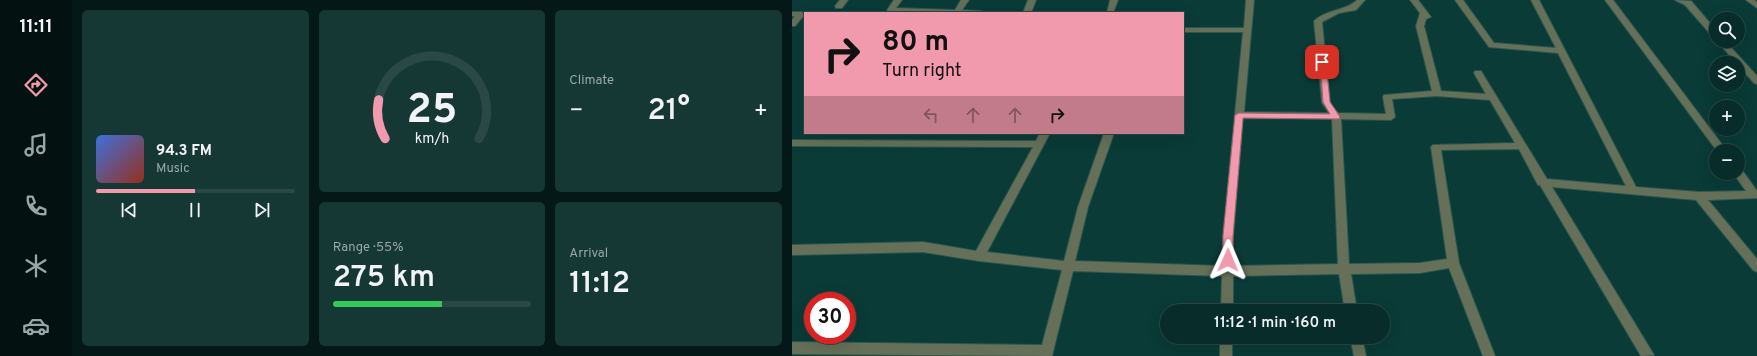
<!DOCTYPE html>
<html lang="en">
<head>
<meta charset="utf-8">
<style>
	body { margin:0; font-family:Overpass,sans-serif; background:#163835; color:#f1f3f6; height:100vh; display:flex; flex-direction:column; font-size:15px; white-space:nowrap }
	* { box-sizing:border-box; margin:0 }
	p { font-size:13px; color:#98a7a8 }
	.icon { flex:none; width:22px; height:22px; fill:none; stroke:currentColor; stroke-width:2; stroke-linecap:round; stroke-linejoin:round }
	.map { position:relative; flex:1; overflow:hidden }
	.side { display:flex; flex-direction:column; gap:10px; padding:10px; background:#041817; width:720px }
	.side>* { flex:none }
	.banner { position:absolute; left:12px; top:12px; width:380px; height:122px; border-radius:0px; box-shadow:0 4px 16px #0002,0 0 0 1px #294846; background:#f29aad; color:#111; overflow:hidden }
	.fabs { position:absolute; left:917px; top:12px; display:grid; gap:8px }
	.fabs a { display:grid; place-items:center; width:36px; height:36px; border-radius:50%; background:#082c29; box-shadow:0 4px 16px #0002,0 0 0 1px #294846; font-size:20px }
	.speed { position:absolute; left:12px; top:292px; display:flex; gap:8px; font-size:20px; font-weight:700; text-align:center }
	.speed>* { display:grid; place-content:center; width:52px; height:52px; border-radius:50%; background:#082c29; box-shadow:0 4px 16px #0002,0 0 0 1px #294846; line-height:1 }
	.speed .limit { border:6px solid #d22; background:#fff; color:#111 }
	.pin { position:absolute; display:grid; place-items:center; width:34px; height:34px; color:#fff; margin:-17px; border-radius:8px; box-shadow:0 2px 6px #0006 }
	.me { position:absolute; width:44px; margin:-22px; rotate:1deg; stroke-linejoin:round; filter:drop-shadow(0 0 3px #0008) }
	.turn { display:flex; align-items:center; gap:14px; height:84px; padding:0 12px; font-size:18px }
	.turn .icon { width:52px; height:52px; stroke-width:2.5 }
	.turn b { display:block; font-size:28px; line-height:34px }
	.lanes { display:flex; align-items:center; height:38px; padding:0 12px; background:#0003; justify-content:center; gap:20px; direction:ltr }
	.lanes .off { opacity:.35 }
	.big { font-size:30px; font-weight:600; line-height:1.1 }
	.side .widget { flex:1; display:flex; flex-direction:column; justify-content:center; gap:6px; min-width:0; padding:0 14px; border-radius:6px; background:#163835 }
	.side .dial { align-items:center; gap:0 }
	.dial svg { height:104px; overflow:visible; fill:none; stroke:#294846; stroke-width:7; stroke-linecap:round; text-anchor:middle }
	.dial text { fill:#f1f3f6; stroke:none }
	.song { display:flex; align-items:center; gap:12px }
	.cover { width:48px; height:48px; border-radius:6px; background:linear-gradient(135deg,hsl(220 70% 55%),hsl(10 70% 35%)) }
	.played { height:4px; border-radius:2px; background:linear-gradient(90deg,#f29aad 50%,#294846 50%) }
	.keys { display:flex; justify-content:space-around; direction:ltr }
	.heat { display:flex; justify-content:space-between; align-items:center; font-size:22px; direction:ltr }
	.charge { height:6px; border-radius:3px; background:linear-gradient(90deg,#34c759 55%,#294846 0) }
	.side .tiles { flex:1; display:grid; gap:10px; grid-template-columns:repeat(3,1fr) }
	.widget:first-child { grid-row:span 2 }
	.trip { position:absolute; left:368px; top:304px; width:230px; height:40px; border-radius:20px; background:#082c29; box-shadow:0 4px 16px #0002,0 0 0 1px #294846; font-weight:600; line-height:40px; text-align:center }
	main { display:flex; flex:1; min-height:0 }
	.dock { display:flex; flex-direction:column; width:72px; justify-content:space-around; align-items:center; background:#031210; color:#98a7a8 }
	.dock .icon { width:28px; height:28px }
	.dock .on { color:#f29aad }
	.dock b { font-size:18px; color:#f1f3f6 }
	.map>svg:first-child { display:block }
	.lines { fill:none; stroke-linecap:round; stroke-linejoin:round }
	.minor-casing { stroke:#285853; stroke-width:2 }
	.minor { fill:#667058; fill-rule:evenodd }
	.route { fill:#f29aad; stroke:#9d6470 }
</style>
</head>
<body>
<main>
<nav class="dock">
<b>11:11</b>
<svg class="icon on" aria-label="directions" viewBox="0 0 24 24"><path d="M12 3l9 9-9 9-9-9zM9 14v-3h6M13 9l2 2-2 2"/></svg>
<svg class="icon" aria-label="music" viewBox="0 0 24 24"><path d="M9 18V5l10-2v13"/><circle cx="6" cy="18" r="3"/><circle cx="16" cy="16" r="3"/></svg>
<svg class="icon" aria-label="phone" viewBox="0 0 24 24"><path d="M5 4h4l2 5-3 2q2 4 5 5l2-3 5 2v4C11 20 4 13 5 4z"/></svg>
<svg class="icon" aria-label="climate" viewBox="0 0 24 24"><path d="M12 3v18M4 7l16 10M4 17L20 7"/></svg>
<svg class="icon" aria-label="car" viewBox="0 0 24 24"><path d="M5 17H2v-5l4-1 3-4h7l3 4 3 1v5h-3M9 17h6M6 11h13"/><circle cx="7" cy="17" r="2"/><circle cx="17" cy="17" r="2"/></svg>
</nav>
<section class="side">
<div class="tiles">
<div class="widget">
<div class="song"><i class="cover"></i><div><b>94.3 FM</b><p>Music</p></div></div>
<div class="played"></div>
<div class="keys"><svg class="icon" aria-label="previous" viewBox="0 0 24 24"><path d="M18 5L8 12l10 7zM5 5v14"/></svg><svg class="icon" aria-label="pause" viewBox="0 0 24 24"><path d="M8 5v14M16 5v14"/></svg><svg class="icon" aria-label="next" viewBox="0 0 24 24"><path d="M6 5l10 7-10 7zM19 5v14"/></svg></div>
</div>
<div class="widget dial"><svg viewBox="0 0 100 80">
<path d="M14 69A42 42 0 1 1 86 69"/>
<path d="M14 69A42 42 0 0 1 9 39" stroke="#f29aad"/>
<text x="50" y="56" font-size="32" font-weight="700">25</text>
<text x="50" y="72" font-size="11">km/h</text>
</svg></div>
<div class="widget"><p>Climate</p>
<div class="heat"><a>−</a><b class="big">21°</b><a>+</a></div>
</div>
<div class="widget"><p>Range · 55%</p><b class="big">275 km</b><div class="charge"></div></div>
<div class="widget"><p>Arrival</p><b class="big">11:12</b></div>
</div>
</section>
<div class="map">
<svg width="965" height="356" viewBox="0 0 965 356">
	<rect width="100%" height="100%" fill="#0a3b37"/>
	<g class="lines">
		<defs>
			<g id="minor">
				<path d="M48 0H56L50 8H44L43 6Z"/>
				<path d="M102 0H110L104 8 163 10 169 0H177L170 10 189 11 193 13 96 12 95 10Z"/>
				<path d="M236 0H244L239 13H231Z"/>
				<path d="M318 0H326L321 13H315Z"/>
				<path d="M454 0H462L452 112 537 113 530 103 522 21C535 9 554 11 565 0H573L564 10 547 13 530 22 538 103 546 113 594 114 591 97 592 95 640 91 624 26 628 13 618 0H626L639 17 634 19 632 26 649 91 694 94 682 73 683 71H689L755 179 834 186 766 53 697 47 663 0H671L702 43 764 48 739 0H747L844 187 907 192 954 191 941 173H946V169L950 170 965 191V198L916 200 965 259V272L961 270 904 200 760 187 862 355 849 356 748 185H746L727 149 649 150 667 263 703 356H691L657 268 628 273 559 274 565 311H553L547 274 441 276V311H429L430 276 281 271 260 356 0 354V342L250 345 270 270 187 261 131 252 0 255V245L131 242 184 251 241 147 0 146V140L244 141 248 133H258L195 252 272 261 286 207 312 133H322L296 207 283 261 430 266 431 236 451 32H391V28H452ZM645 96 698 100 723 143 641 145 639 147 655 259 628 263 557 264 549 119 599 120 603 117 600 99ZM451 118 540 119 546 264 441 266V236Z"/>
				<path d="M813 0H821L935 151H925Z"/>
				<path d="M883 0 899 1 924 30V37H921L893 5Z"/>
				<path d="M954 0H962L965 2V8Z"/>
				<path d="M0 12H9L13 14 3 26H0V20L3 16H0Z"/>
				<path d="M925 41H933L965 76V84L962 83Z"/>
				<rect x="428" y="337" width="12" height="19"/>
				<path d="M558 337H570L574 356H562Z"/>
			</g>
		</defs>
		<use href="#minor" class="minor-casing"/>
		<use href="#minor" class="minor"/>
	</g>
	<path class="route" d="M528 60 534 62 538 102 548 117 547 119 451 118 441 236V260L439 263H432L431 260V236L443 115 447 113 538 114 531 102Z"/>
</svg>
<div class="fabs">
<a><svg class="icon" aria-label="search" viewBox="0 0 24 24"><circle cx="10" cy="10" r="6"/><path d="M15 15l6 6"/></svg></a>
<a><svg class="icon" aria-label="layers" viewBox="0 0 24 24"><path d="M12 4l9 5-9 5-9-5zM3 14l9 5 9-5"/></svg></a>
<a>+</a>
<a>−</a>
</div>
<div class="speed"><div class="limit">30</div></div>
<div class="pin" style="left:530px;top:62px;background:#d93025"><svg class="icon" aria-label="arrive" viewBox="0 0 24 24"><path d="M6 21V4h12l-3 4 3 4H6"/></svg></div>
<svg class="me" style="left:436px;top:260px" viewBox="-20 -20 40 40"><path d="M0-17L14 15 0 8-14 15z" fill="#f29aad" stroke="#fff" stroke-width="4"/></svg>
<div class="trip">11:12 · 1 min · 160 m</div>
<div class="banner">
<div class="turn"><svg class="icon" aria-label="right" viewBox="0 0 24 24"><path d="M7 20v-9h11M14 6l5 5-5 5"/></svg><div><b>80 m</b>Turn right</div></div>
<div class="lanes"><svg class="icon off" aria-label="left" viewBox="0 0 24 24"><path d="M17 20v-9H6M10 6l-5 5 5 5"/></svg><svg class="icon off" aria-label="ahead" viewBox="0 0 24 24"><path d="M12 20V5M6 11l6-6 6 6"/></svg><svg class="icon off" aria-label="ahead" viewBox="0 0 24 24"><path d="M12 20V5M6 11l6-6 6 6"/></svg><svg class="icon" aria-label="right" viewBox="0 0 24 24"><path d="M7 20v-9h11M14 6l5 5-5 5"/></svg></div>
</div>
</div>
</main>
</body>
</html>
